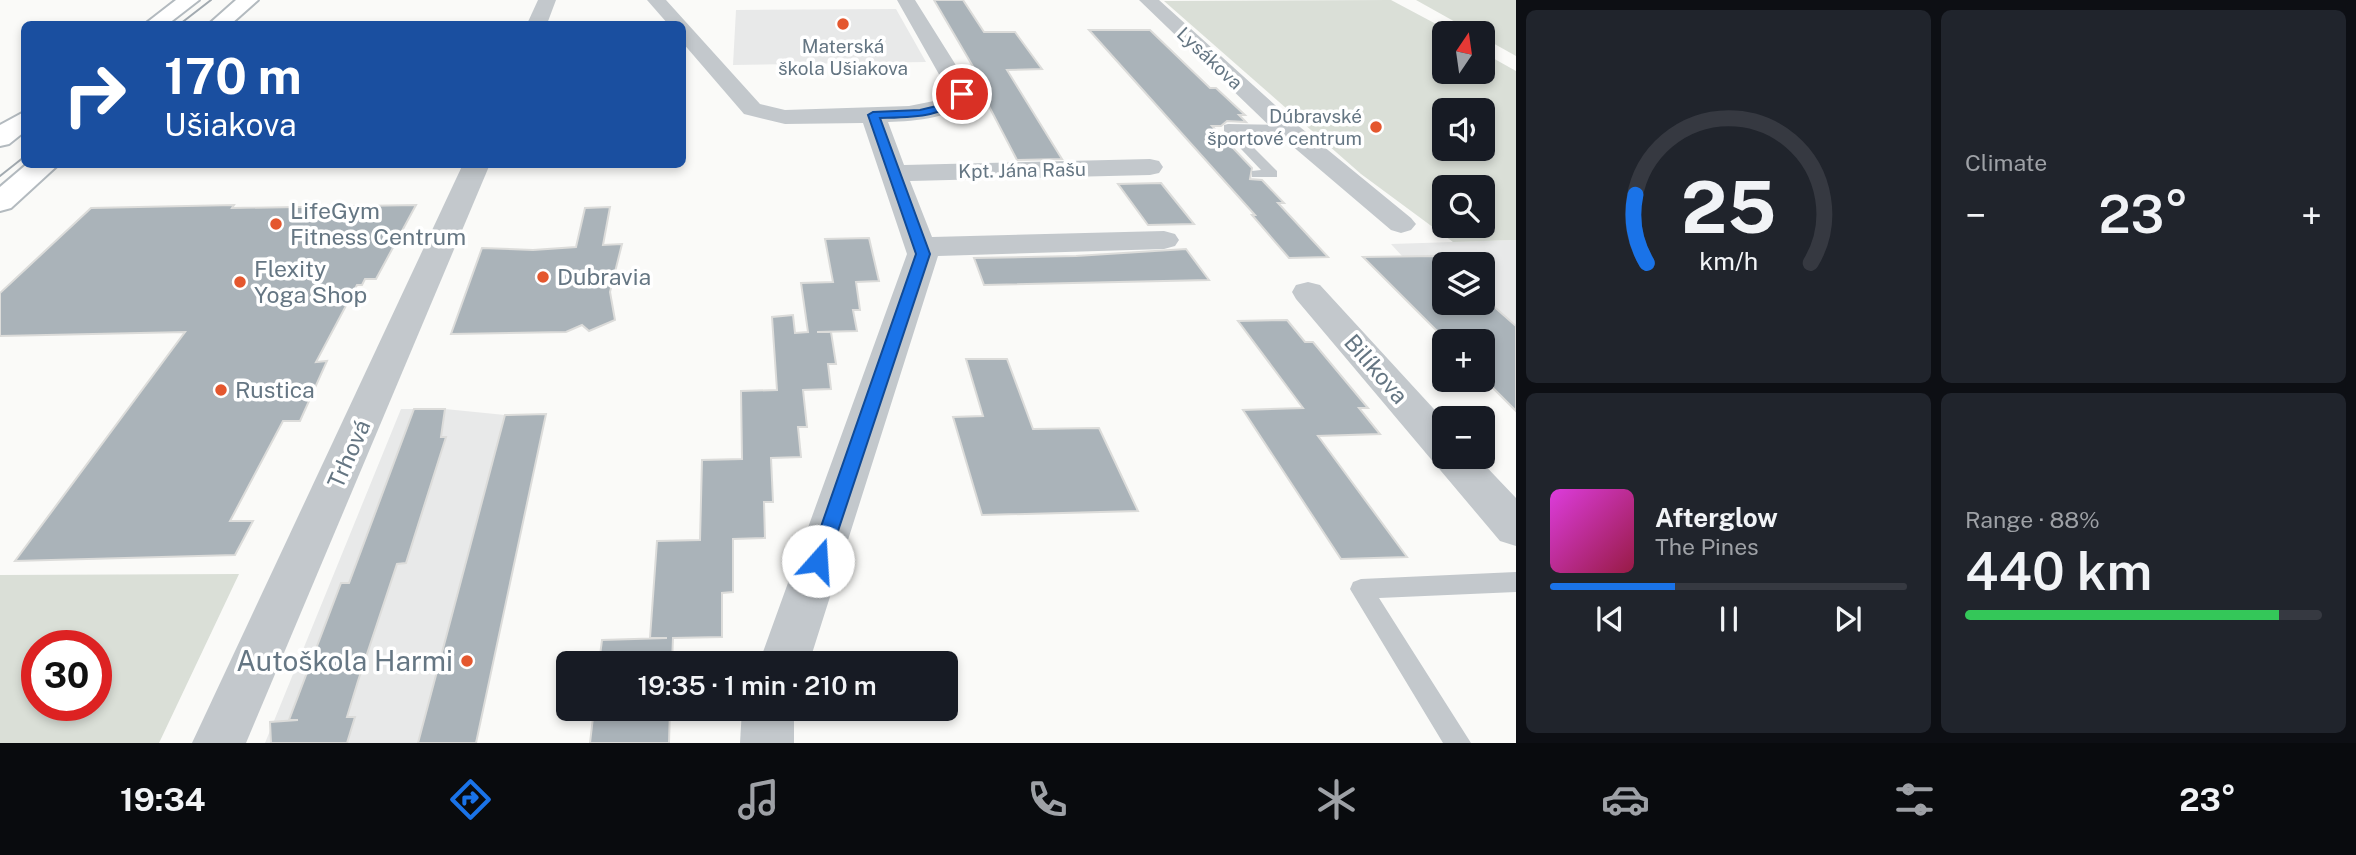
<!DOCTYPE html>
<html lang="en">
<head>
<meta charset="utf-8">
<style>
	body { margin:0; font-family:"Public Sans",sans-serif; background:#20242c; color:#f1f3f6; height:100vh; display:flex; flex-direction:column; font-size:26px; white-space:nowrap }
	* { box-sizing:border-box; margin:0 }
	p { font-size:23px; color:#9ea1a6 }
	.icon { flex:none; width:38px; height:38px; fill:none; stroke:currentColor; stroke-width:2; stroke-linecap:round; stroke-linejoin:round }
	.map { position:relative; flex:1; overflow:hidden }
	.side { display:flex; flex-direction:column; gap:10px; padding:10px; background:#0d0f14; width:840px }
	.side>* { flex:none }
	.banner { position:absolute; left:21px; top:21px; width:665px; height:147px; border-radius:10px; box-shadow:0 4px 10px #0003; background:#1a4fa0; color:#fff; overflow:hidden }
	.needle { width:46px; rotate:13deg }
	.fabs { position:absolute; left:1432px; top:21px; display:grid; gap:14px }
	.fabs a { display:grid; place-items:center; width:63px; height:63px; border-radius:10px; background:#171b24; box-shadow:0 4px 10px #0003; font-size:35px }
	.speed { position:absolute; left:21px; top:630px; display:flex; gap:14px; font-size:35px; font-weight:700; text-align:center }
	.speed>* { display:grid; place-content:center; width:91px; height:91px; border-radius:50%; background:#171b24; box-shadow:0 4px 10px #0003; line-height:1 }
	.speed .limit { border:10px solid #d22; background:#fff; color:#111 }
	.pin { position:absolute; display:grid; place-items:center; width:60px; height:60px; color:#fff; margin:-30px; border:4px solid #fff; border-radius:50%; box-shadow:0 2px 7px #0007 }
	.me { position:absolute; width:77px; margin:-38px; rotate:19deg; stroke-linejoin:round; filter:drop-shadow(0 0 5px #0008) }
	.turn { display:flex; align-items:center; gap:24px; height:147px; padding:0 28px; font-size:32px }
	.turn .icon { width:91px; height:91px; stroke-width:2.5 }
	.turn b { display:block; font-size:49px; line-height:60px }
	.big { font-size:52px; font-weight:600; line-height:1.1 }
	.side .card { flex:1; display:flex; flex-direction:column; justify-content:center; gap:10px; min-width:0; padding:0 24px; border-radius:10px; background:#20242c }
	.side .dial { align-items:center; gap:0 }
	.dial svg { height:182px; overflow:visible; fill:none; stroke:#363941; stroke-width:7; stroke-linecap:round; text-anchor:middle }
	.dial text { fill:#f1f3f6; stroke:none }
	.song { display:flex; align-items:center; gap:21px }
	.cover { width:84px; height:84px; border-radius:10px; background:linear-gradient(135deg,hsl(300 70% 55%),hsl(340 70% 35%)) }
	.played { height:7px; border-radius:4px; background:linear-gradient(90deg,#1a73e8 35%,#363941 35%) }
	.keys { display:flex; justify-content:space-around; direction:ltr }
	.heat { display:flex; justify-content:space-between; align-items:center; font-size:38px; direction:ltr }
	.charge { height:10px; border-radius:5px; background:linear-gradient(90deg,#34c759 88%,#363941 0) }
	.side .tiles { flex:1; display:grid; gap:10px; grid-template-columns:repeat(2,1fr) }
	.trip { position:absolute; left:556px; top:651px; width:402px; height:70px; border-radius:10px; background:#171b24; box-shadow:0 4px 10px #0003; font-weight:600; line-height:70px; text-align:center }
	.menu { display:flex; height:112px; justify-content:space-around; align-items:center; background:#090b0e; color:#9ea1a6 }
	.menu .icon { width:49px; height:49px }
	.menu .active { color:#1a73e8 }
	.menu b { font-size:32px; color:#f1f3f6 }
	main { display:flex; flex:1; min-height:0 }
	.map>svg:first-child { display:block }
	.built { fill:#e8e9e9; fill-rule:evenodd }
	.green { fill:#dadfd7; fill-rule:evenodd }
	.building { fill:#aab3b9; stroke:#dcdcda; stroke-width:2 }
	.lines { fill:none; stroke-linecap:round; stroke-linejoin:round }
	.secondary-casing { stroke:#b3babf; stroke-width:4 }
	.service { fill:#c3c8cc; fill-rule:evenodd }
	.minor { fill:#c3c8cc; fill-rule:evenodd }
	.secondary { fill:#fff; fill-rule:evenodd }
	.tram { stroke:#a2aab0; stroke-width:2 }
	.route { fill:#1a73e8; stroke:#114b97; stroke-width:2 }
	.poi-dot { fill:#e4572e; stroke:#fff; stroke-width:2.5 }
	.labels { text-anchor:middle; stroke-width:7; stroke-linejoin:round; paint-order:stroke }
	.far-poi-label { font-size:19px; fill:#657683; stroke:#fff }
	.far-street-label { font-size:19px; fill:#657683; stroke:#fff }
	.poi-label { font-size:23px; fill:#657683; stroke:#fff; text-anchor:start }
	.street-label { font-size:23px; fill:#657683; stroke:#fff }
	.near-poi-label { font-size:28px; fill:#657683; stroke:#fff; text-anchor:end }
</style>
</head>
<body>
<main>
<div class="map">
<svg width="1516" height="743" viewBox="0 0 1516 743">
	<rect width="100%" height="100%" fill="#fafaf8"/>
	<g class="built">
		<path d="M896 9 926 62 733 65 736 10Z"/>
		<path d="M1516 240V411L1482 341H1447L1363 257H1403L1391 244ZM1444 264H1482V303H1444Z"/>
		<path d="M401 409H445L505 415 546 414 476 743H265Z"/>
	</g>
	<g class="green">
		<path d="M1391 0 1453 33H1444V72H1482V52L1516 71V240L1453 242 1361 174 1164 1ZM1482 110V149H1444V110ZM1482 187V226H1444V187Z"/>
		<path d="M1416 0H1516V56L1482 37V33H1475Z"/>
		<path d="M239 574 159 743H0V575ZM37 646H96V705H37Z"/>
	</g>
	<g class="building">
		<path d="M934 0H963L984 32H1015L1042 69 1007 70 1062 159 1017 160 970 70H975Z"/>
		<path d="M1089 30H1150L1210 88H1216L1245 115H1239L1246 122 1227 121 1221 126H1212L1252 168 1250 179 1262 180 1284 203H1278L1328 257 1289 258 1252 215H1255Z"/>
		<path d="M1161 183 1194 224 1148 225 1118 184Z"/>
		<path d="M234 205 232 208 416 205 376 279H365L362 285H357L316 362 327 361 300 421H283L230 521H253L235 555 15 561 185 332 0 336V293L91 208Z"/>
		<path d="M610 207 603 245 622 244 610 292 615 320 589 331 582 325 566 332 451 334 482 248 533 250 576 247 585 208Z"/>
		<path d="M869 238 879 281 856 282 860 310H853L857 331 817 332H831L836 364H828L831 389 803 390 807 427H798L801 457 771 458 773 502H764L765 538 733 539V592L722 593V637L673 638 672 663H599L602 640 667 638H650L657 541 700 540 702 460 742 459 741 391 777 390 772 317 793 315 795 333 808 332 801 283 833 282 825 239Z"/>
		<path d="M1186 249 1209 280 984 285 974 258 1076 256Z"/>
		<path d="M1438 256 1447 264H1444V303H1482V296L1516 326V411L1482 377V341H1447L1363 257Z"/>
		<path d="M1287 320 1305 342H1313L1368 408H1359L1380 434 1318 436 1407 557 1341 559 1243 410 1303 408 1238 321Z"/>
		<path d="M966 359H1007L1033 429 1099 428 1138 511 982 515 953 417 983 416Z"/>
		<path d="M414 409H445L441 437H446L406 563 397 564 358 681 347 717H355L347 743H271L270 722 298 720H289L341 583H349Z"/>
		<path d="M546 414 476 743H418L505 415Z"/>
		<path d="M594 709H670L669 743H590Z"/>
	</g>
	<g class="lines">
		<defs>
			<g id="secondary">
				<path d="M176 0H199L168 24H145Z"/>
				<path d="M236 0H258L231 24H209Z"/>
				<path d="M24 112V132L9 144 0 146V125Z"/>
				<path d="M27 164H59L11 208 0 211V187Z"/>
			</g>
		</defs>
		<use href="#secondary" class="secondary-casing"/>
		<g class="service">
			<path d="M1228 124 1290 125V131L1286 132H1238L1277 171V177H1252V171L1261 170 1224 131V125Z"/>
			<path d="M1516 572V592L1379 598 1471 743H1443L1350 589 1353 582 1361 579Z"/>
		</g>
		<g class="minor">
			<path d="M538 0H556L547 24H527Z"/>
			<path d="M647 0H666L760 104 785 110 909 106 934 101 949 92 897 0H915L974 94C956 119 916 121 888 122L904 165 1150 159 1159 161 1163 167 1159 173 1150 175 910 181 932 237 1164 231 1175 234 1179 240 1175 246 1164 249 938 256 809 663H759L907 254 863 123 785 124 744 114 682 42V24H668Z"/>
			<path d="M1139 0H1159L1295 123 1411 218 1416 224 1411 230 1401 233 1391 230 1277 133Z"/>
			<path d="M463 164H490L246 743H192Z"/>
			<path d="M1308 282 1320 285 1444 420V457H1477L1516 498V546L1500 541 1296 299 1292 292 1296 285Z"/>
			<path d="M742 709H794V743H740Z"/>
		</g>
		<use href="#secondary" class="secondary"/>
		<g class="tram">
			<path d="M180 24 211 0"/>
			<path d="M0 176 24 157"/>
		</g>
	</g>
	<path class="route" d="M962 91 967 94C945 118 911 117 880 118L930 254 828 561 826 567H811L809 561 916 254 868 115 873 112 920 110 945 104Z"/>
	<g class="poi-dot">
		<circle cx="843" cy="24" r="7"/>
		<circle cx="1376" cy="127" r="7"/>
		<circle cx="276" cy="224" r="7"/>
		<circle cx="543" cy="277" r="7"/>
		<circle cx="240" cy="282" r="7"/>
		<circle cx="221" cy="390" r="7"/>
		<circle cx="467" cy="661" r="7"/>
	</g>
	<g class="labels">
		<g class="far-poi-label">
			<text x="843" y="53">Materská<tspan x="843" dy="22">škola Ušiakova</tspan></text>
			<text x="1362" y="123" text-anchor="end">Dúbravské<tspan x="1362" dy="22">športové centrum</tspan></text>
		</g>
		<g class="far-street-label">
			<text transform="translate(1210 58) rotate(43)" y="7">Lysákova</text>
			<text transform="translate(1022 170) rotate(-1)" y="7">Kpt. Jána Rašu</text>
		</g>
		<g class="poi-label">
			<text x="290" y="219">LifeGym<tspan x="290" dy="26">Fitness Centrum</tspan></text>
			<text x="254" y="277">Flexity<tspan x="254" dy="26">Yoga Shop</tspan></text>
			<text x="557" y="285">Dubravia</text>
			<text x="235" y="398">Rustica</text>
		</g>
		<g class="street-label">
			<text transform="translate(1376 369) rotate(49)" y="8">Bilíkova</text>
			<text transform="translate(349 454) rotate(-66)" y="8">Trhová</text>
		</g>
		<g class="near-poi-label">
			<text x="453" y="671">Autoškola Harmi</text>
		</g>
	</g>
</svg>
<div class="fabs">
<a><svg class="needle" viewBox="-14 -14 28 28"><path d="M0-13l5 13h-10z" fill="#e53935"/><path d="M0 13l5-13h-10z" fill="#9ea1a6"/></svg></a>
<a><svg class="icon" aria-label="sound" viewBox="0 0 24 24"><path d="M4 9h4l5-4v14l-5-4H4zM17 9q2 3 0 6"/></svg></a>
<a><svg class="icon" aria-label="search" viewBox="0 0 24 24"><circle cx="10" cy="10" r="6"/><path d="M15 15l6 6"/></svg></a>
<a><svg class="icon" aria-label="layers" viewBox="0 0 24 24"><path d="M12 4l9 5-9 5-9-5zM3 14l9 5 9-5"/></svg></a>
<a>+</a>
<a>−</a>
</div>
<div class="speed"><div class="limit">30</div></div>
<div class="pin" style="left:962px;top:94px;background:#d93025"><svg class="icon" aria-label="arrive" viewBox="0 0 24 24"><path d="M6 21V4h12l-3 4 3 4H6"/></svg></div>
<svg class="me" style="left:818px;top:561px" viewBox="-20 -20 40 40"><circle r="19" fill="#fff"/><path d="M0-13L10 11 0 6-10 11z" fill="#1a73e8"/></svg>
<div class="trip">19:35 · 1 min · 210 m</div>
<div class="banner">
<div class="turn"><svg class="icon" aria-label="right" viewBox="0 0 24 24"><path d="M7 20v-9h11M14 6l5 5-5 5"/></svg><div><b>170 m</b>Ušiakova</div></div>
</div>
</div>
<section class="side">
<div class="tiles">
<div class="card dial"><svg viewBox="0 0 100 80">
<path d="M14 69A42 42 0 1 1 86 69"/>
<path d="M14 69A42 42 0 0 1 9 39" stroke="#1a73e8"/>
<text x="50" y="56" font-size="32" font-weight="700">25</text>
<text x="50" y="72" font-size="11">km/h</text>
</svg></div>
<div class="card"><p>Climate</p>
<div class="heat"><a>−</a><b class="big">23°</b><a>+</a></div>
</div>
<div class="card">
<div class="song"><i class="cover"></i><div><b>Afterglow</b><p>The Pines</p></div></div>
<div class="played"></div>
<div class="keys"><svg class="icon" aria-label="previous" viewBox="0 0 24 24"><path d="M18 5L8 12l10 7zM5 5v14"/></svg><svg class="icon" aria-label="pause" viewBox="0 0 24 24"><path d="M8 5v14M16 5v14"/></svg><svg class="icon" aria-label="next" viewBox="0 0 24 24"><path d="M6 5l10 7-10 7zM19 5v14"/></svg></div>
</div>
<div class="card"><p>Range · 88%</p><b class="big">440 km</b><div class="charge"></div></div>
</div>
</section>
</main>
<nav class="menu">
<b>19:34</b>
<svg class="icon active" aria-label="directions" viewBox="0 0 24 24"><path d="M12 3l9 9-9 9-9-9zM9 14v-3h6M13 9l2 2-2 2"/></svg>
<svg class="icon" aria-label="music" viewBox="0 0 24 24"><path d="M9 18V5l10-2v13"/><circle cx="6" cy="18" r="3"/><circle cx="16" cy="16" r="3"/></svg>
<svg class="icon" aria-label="phone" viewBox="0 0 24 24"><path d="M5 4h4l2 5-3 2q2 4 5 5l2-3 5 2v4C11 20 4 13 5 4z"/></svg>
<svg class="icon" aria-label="climate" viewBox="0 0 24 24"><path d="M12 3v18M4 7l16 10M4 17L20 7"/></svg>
<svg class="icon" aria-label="car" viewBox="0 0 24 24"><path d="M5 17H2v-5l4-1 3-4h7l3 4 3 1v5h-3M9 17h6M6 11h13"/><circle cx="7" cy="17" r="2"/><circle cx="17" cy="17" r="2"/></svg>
<svg class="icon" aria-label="filters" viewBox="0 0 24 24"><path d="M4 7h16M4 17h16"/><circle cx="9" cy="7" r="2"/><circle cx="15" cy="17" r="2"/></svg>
<b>23°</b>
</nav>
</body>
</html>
